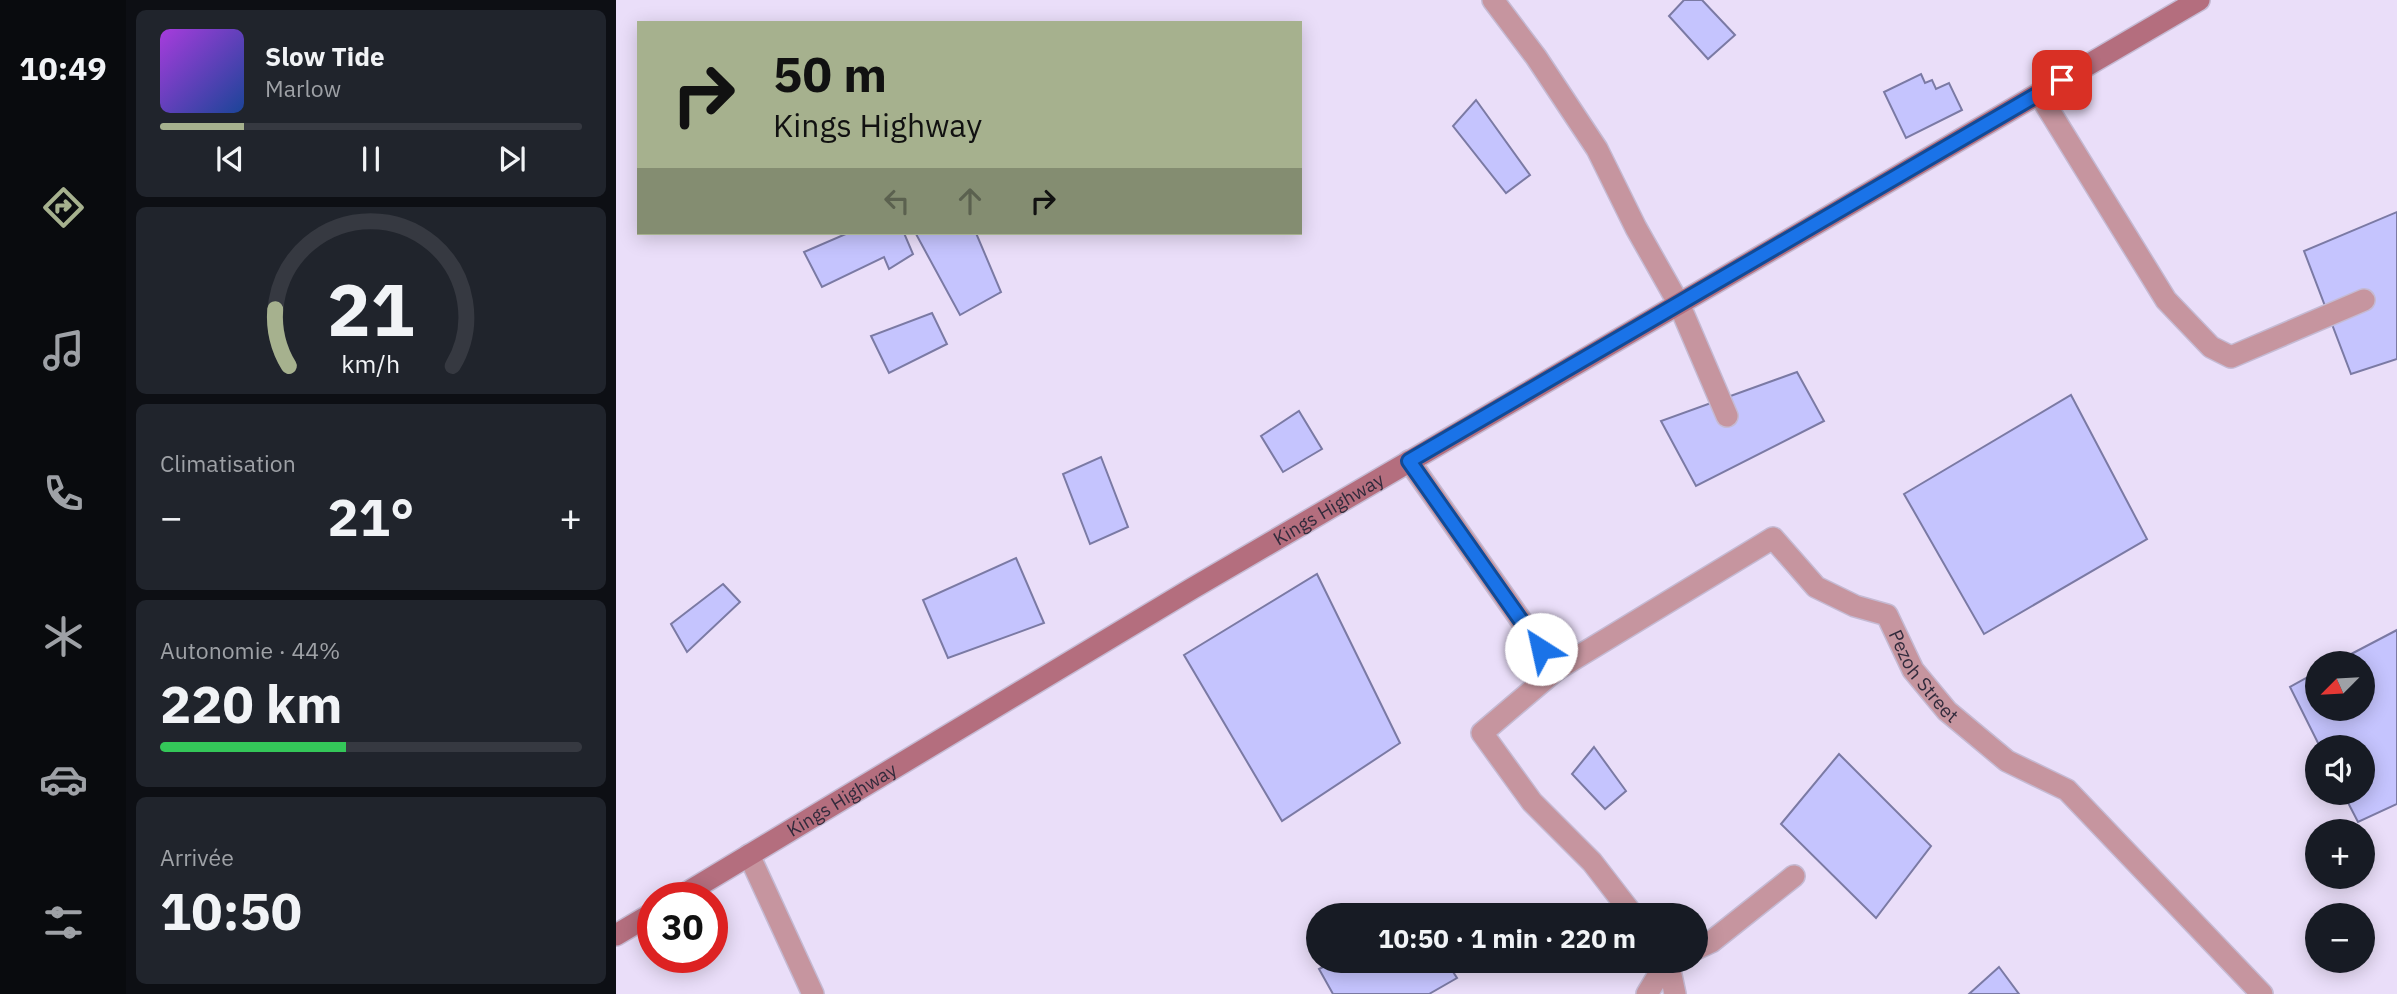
<!DOCTYPE html>
<html lang="fr">
<head>
<meta charset="utf-8">
<style>
	body { margin:0; font-family:"IBM Plex Sans",sans-serif; background:#20242c; color:#f1f3f6; height:100vh; display:flex; flex-direction:column; font-size:26px; white-space:nowrap }
	* { box-sizing:border-box; margin:0 }
	p { font-size:23px; color:#9ea1a6 }
	.icon { flex:none; width:38px; height:38px; fill:none; stroke:currentColor; stroke-width:2; stroke-linecap:round; stroke-linejoin:round }
	.map { position:relative; flex:1; overflow:hidden }
	.sheet { display:flex; flex-direction:column; gap:10px; padding:10px; background:#0d0f14; width:490px }
	.sheet>* { flex:none }
	.guide { position:absolute; left:21px; top:21px; width:665px; height:214px; border-radius:0px; box-shadow:0 4px 18px #0003; background:#a6b18e; color:#111; overflow:hidden }
	.needle { width:46px; rotate:246deg }
	.tools { position:absolute; left:1689px; top:651px; display:grid; gap:14px }
	.tools a { display:grid; place-items:center; width:70px; height:70px; border-radius:50%; background:#171b24; box-shadow:0 4px 18px #0003; font-size:35px }
	.speed { position:absolute; left:21px; top:882px; display:flex; gap:14px; font-size:35px; font-weight:700; text-align:center }
	.speed>* { display:grid; place-content:center; width:91px; height:91px; border-radius:50%; background:#171b24; box-shadow:0 4px 18px #0003; line-height:1 }
	.speed .limit { border:10px solid #d22; background:#fff; color:#111 }
	.pin { position:absolute; display:grid; place-items:center; width:60px; height:60px; color:#fff; margin:-30px; border-radius:14px; box-shadow:0 4px 10px #0006 }
	.me { position:absolute; width:77px; margin:-38px; rotate:325deg; stroke-linejoin:round; filter:drop-shadow(0 0 5px #0008) }
	.turn { display:flex; align-items:center; gap:24px; height:147px; padding:0 21px; font-size:32px }
	.turn .icon { width:91px; height:91px; stroke-width:2.5 }
	.turn b { display:block; font-size:49px; line-height:60px }
	.lanes { display:flex; align-items:center; height:66px; padding:0 21px; background:#0003; justify-content:center; gap:35px; direction:ltr }
	.lanes .off { opacity:.35 }
	.big { font-size:52px; font-weight:800; line-height:1.1 }
	.sheet .widget { flex:1; display:flex; flex-direction:column; justify-content:center; gap:10px; min-width:0; padding:0 24px; border-radius:10px; background:#20242c }
	.sheet .dial { align-items:center; gap:0 }
	.dial svg { height:182px; overflow:visible; fill:none; stroke:#363941; stroke-width:7; stroke-linecap:round; text-anchor:middle }
	.dial text { fill:#f1f3f6; stroke:none }
	.song { display:flex; align-items:center; gap:21px }
	.cover { width:84px; height:84px; border-radius:10px; background:linear-gradient(135deg,hsl(280 70% 55%),hsl(220 70% 35%)) }
	.played { height:7px; border-radius:4px; background:linear-gradient(90deg,#a6b18e 20%,#363941 20%) }
	.keys { display:flex; justify-content:space-around; direction:ltr }
	.heat { display:flex; justify-content:space-between; align-items:center; font-size:38px; direction:ltr }
	.charge { height:10px; border-radius:5px; background:linear-gradient(90deg,#34c759 44%,#363941 0) }
	.trip { position:absolute; left:690px; top:903px; width:402px; height:70px; border-radius:35px; background:#171b24; box-shadow:0 4px 18px #0003; font-weight:800; line-height:70px; text-align:center }
	main { display:flex; flex:1; min-height:0 }
	.tab-bar { display:flex; flex-direction:column; width:126px; justify-content:space-around; align-items:center; background:#090b0e; color:#9ea1a6 }
	.tab-bar .icon { width:49px; height:49px }
	.tab-bar .active { color:#a6b18e }
	.tab-bar b { font-size:32px; color:#f1f3f6 }
	.map>svg:first-child { display:block }
	.building { fill:#c5c4fe; stroke:#7b7aa4; stroke-width:2 }
	.lines { fill:none; stroke-linecap:round; stroke-linejoin:round }
	.street-casing { stroke:#c5bad3; stroke-width:24 }
	.secondary-casing { stroke:#c5bad3; stroke-width:24 }
	.street { stroke:#c6959f; stroke-width:21 }
	.secondary { stroke:#b46e7e; stroke-width:21 }
	.route-casing { stroke:#114b97; stroke-width:18 }
	.route { stroke:#1a73e8; stroke-width:12 }
	.labels { text-anchor:middle; stroke-width:6; stroke-linejoin:round; paint-order:stroke }
	.street-label { font-size:19px; fill:#332b3c; stroke:#eadef9 }
</style>
</head>
<body>
<main>
<nav class="tab-bar">
<b>10:49</b>
<svg class="icon active" aria-label="directions" viewBox="0 0 24 24"><path d="M12 3l9 9-9 9-9-9zM9 14v-3h6M13 9l2 2-2 2"/></svg>
<svg class="icon" aria-label="music" viewBox="0 0 24 24"><path d="M9 18V5l10-2v13"/><circle cx="6" cy="18" r="3"/><circle cx="16" cy="16" r="3"/></svg>
<svg class="icon" aria-label="phone" viewBox="0 0 24 24"><path d="M5 4h4l2 5-3 2q2 4 5 5l2-3 5 2v4C11 20 4 13 5 4z"/></svg>
<svg class="icon" aria-label="climate" viewBox="0 0 24 24"><path d="M12 3v18M4 7l16 10M4 17L20 7"/></svg>
<svg class="icon" aria-label="car" viewBox="0 0 24 24"><path d="M5 17H2v-5l4-1 3-4h7l3 4 3 1v5h-3M9 17h6M6 11h13"/><circle cx="7" cy="17" r="2"/><circle cx="17" cy="17" r="2"/></svg>
<svg class="icon" aria-label="filters" viewBox="0 0 24 24"><path d="M4 7h16M4 17h16"/><circle cx="9" cy="7" r="2"/><circle cx="15" cy="17" r="2"/></svg>
</nav>
<section class="sheet">
<div class="widget">
<div class="song"><i class="cover"></i><div><b>Slow Tide</b><p>Marlow</p></div></div>
<div class="played"></div>
<div class="keys"><svg class="icon" aria-label="previous" viewBox="0 0 24 24"><path d="M18 5L8 12l10 7zM5 5v14"/></svg><svg class="icon" aria-label="pause" viewBox="0 0 24 24"><path d="M8 5v14M16 5v14"/></svg><svg class="icon" aria-label="next" viewBox="0 0 24 24"><path d="M6 5l10 7-10 7zM19 5v14"/></svg></div>
</div>
<div class="widget dial"><svg viewBox="0 0 100 80">
<path d="M14 69A42 42 0 1 1 86 69"/>
<path d="M14 69A42 42 0 0 1 8 44" stroke="#a6b18e"/>
<text x="50" y="56" font-size="32" font-weight="700">21</text>
<text x="50" y="72" font-size="11">km/h</text>
</svg></div>
<div class="widget"><p>Climatisation</p>
<div class="heat"><a>−</a><b class="big">21°</b><a>+</a></div>
</div>
<div class="widget"><p>Autonomie · 44%</p><b class="big">220 km</b><div class="charge"></div></div>
<div class="widget"><p>Arrivée</p><b class="big">10:50</b></div>
</section>
<div class="map">
<svg width="1781" height="994" viewBox="0 0 1781 994">
	<rect width="100%" height="100%" fill="#eadef9"/>
	<g class="building">
		<path d="M1068 0H1086L1119 35 1092 59 1053 16Z"/>
		<path d="M1305 74 1309 83 1316 80 1320 89 1333 83 1346 110 1290 138 1268 92Z"/>
		<path d="M860 100 914 175 890 193 837 126Z"/>
		<path d="M1781 212V359L1735 374 1688 251Z"/>
		<path d="M232 233H288L297 254 273 269 268 257 206 287 188 252Z"/>
		<path d="M302 233H360L385 292 344 315 300 234Z"/>
		<path d="M316 313 331 344 273 373 255 336Z"/>
		<path d="M1181 372 1208 421 1080 486 1045 421Z"/>
		<path d="M1455 395 1531 539 1368 634 1288 494Z"/>
		<path d="M683 411 706 449 667 472 645 436Z"/>
		<path d="M485 457 512 527 474 544 447 474Z"/>
		<path d="M400 558 428 623 332 658 307 600Z"/>
		<path d="M701 574 784 743 666 821 568 655Z"/>
		<path d="M107 584 124 602 71 652 55 624Z"/>
		<path d="M1781 630V804L1742 822 1727 793H1746V747H1704L1674 687 1701 672V709H1746V663H1718Z"/>
		<path d="M978 747 1010 791 989 809 956 774Z"/>
		<path d="M1223 754 1315 846 1260 918 1165 824Z"/>
		<path d="M719 961H830L841 978 813 994H717L703 969Z"/>
		<path d="M1383 967 1403 994H1353Z"/>
	</g>
	<g class="lines">
		<defs>
			<g id="street">
				<path d="M877 0 920 57 981 149 1020 228 1063 304 1111 416"/>
				<path d="M1423 94 1550 300 1595 347 1615 357 1748 300"/>
				<path id="s1" d="M793 461 940 670 1157 538 1200 587 1239 606 1271 615 1297 670 1331 711 1391 761 1451 790 1646 994"/>
				<path d="M940 670 866 733 916 802 976 862 1017 915"/>
				<path d="M133 855 197 994"/>
				<path d="M1080 949 1095 942 1178 876"/>
				<path d="M1052 961 1059 994"/>
				<path d="M1031 994 1051 961"/>
			</g>
			<g id="secondary">
				<path id="s2" d="M62 898 577 588 1583 0"/>
				<path d="M0 935 37 913"/>
			</g>
		</defs>
		<use href="#street" class="street-casing"/>
		<use href="#secondary" class="secondary-casing"/>
		<use href="#street" class="street"/>
		<use href="#secondary" class="secondary"/>
	</g>
	<g class="lines">
		<defs>
			<path id="route" d="M925 649 793 461 1446 80"/>
		</defs>
		<use href="#route" class="route-casing"/>
		<use href="#route" class="route"/>
	</g>
	<g class="labels">
		<g class="street-label">
			<text dy="7" stroke="none"><textPath href="#s2" startOffset="758">Kings Highway</textPath></text>
			<text dy="7" stroke="none"><textPath href="#s1" startOffset="723">Pezoh Street</textPath></text>
			<text dy="7" stroke="none"><textPath href="#s2" startOffset="191">Kings Highway</textPath></text>
		</g>
	</g>
</svg>
<div class="tools">
<a><svg class="needle" viewBox="-14 -14 28 28"><path d="M0-13l5 13h-10z" fill="#e53935"/><path d="M0 13l5-13h-10z" fill="#9ea1a6"/></svg></a>
<a><svg class="icon" aria-label="sound" viewBox="0 0 24 24"><path d="M4 9h4l5-4v14l-5-4H4zM17 9q2 3 0 6"/></svg></a>
<a>+</a>
<a>−</a>
</div>
<div class="speed"><div class="limit">30</div></div>
<div class="pin" style="left:1446px;top:80px;background:#d93025"><svg class="icon" aria-label="arrive" viewBox="0 0 24 24"><path d="M6 21V4h12l-3 4 3 4H6"/></svg></div>
<svg class="me" style="left:925px;top:649px" viewBox="-20 -20 40 40"><circle r="19" fill="#fff"/><path d="M0-13L10 11 0 6-10 11z" fill="#1a73e8"/></svg>
<div class="trip">10:50 · 1 min · 220 m</div>
<div class="guide">
<div class="turn"><svg class="icon" aria-label="right" viewBox="0 0 24 24"><path d="M7 20v-9h11M14 6l5 5-5 5"/></svg><div><b>50 m</b>Kings Highway</div></div>
<div class="lanes"><svg class="icon off" aria-label="left" viewBox="0 0 24 24"><path d="M17 20v-9H6M10 6l-5 5 5 5"/></svg><svg class="icon off" aria-label="ahead" viewBox="0 0 24 24"><path d="M12 20V5M6 11l6-6 6 6"/></svg><svg class="icon" aria-label="right" viewBox="0 0 24 24"><path d="M7 20v-9h11M14 6l5 5-5 5"/></svg></div>
</div>
</div>
</main>
</body>
</html>
